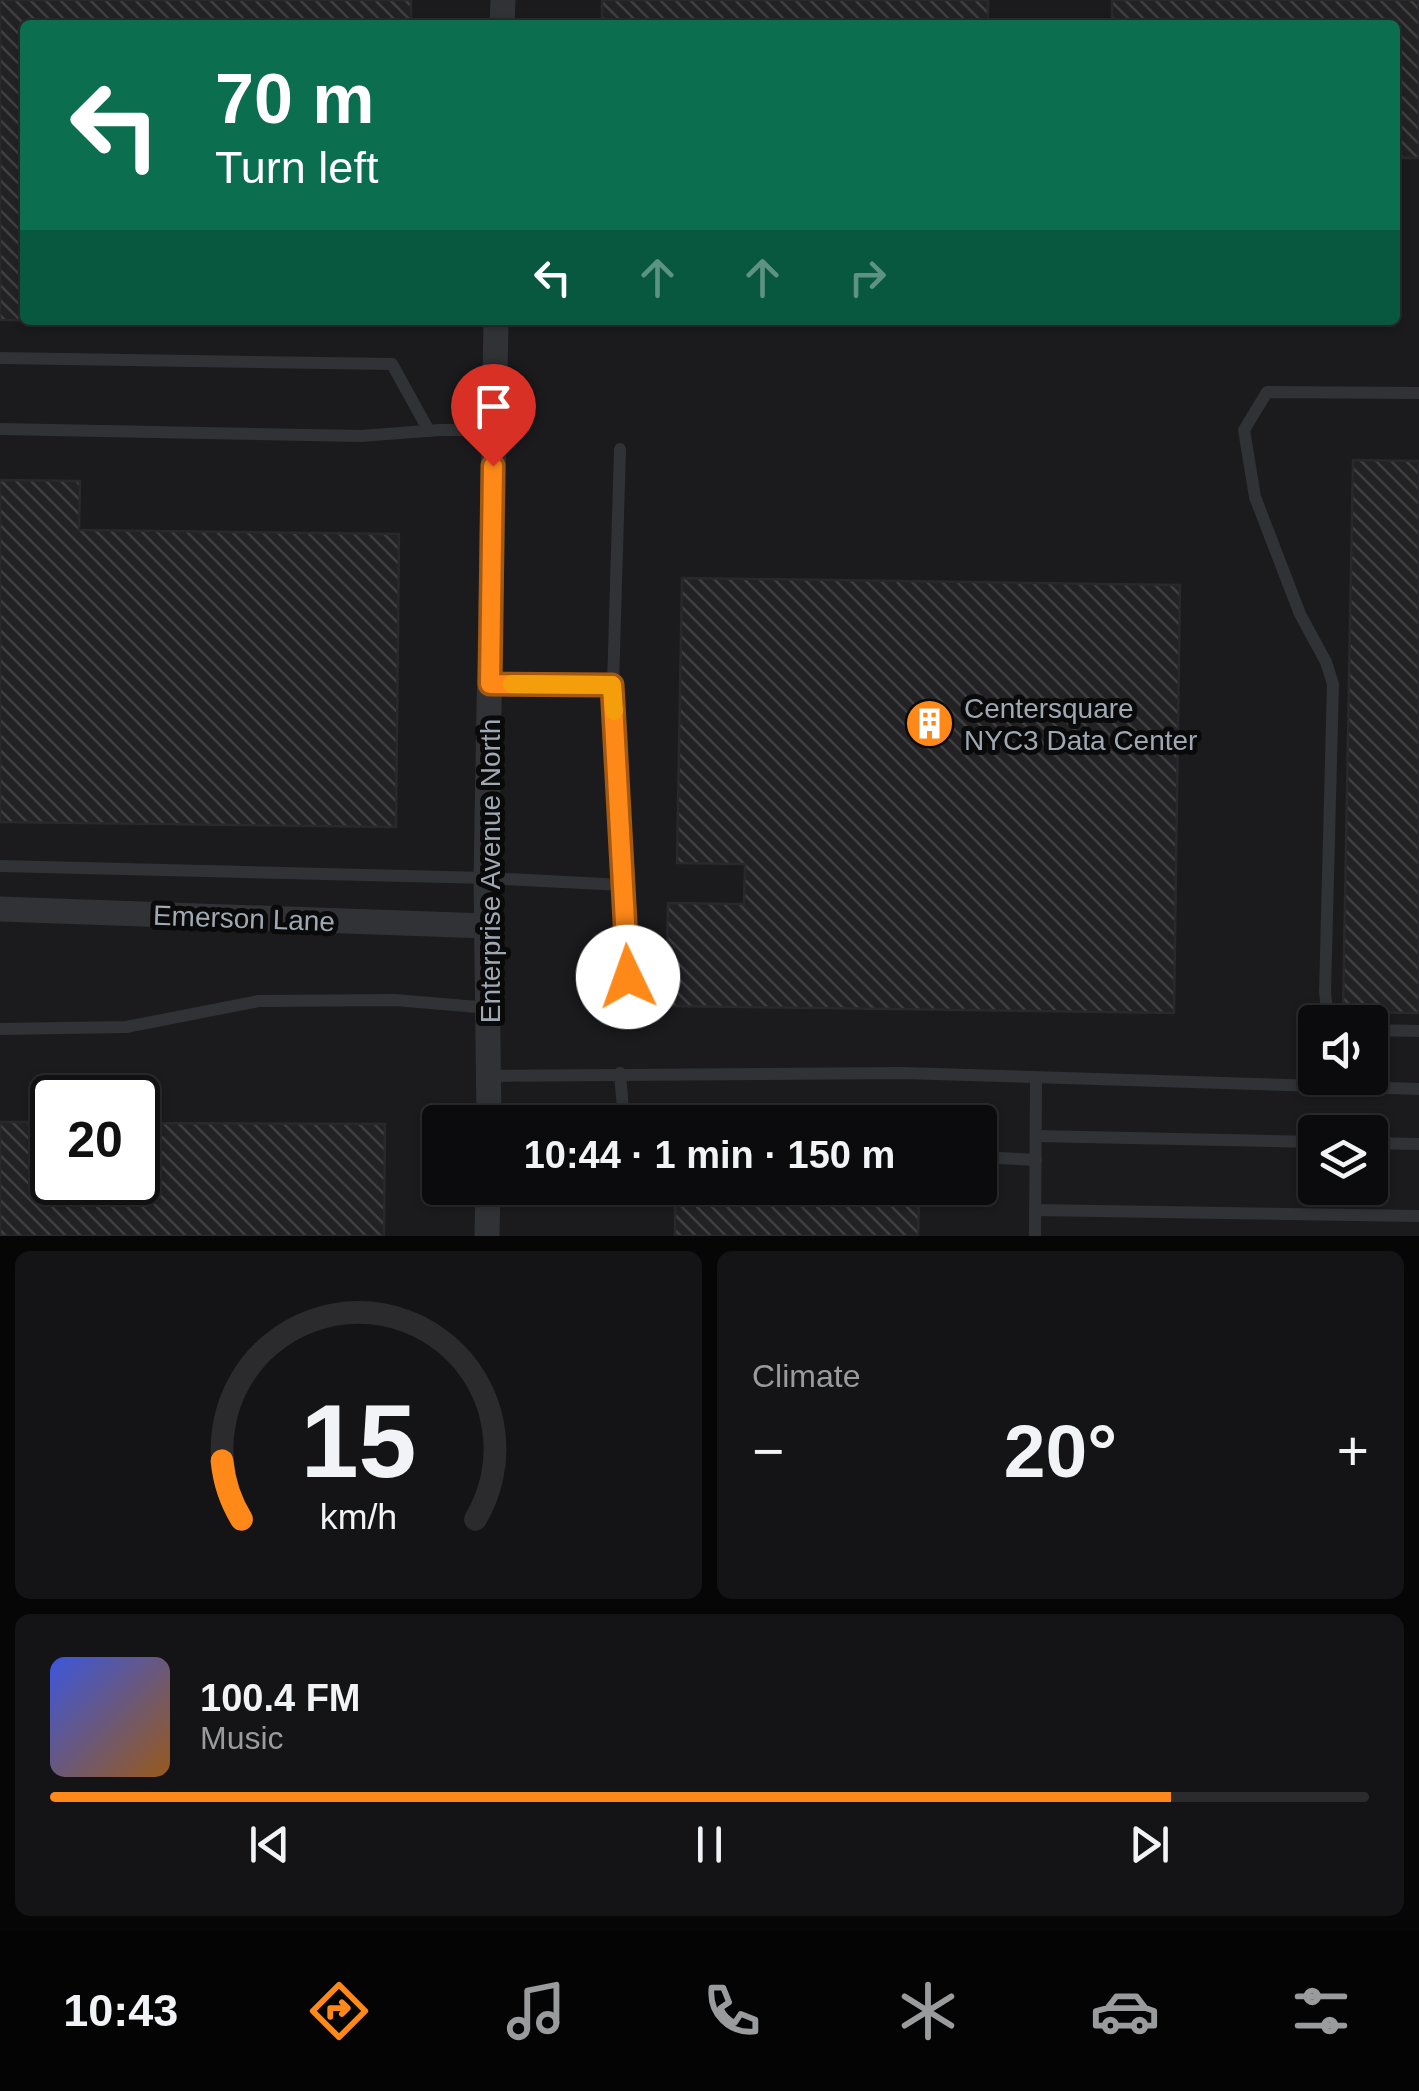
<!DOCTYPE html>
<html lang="en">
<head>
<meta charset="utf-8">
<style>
	body { margin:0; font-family:Helvetica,sans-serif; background:#141416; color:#f1f3f6; height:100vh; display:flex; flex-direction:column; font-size:38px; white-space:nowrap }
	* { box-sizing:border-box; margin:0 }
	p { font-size:32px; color:#9a9b9d }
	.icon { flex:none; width:55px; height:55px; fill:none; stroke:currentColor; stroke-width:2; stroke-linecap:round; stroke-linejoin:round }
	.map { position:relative; height:1236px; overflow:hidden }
	.sheet { display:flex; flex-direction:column; gap:15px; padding:15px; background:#060607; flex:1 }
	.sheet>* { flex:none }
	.hud { position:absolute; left:20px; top:20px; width:1380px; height:305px; border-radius:10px; box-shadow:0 2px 8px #0004,0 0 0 2px #2b2b2e; background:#0b6e4f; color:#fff; overflow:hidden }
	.controls { position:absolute; left:1298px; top:1005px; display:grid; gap:20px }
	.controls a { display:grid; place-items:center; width:90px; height:90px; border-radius:10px; background:#0b0b0d; box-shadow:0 2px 8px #0004,0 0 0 2px #2b2b2e; font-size:50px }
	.speed { position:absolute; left:30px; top:1075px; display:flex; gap:20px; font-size:50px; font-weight:700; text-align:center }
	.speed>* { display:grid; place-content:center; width:130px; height:130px; border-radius:50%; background:#0b0b0d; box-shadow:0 2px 8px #0004,0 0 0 2px #2b2b2e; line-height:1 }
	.speed .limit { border:5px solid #111; border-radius:15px; background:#fff; color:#111 }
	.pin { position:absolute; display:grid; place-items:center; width:85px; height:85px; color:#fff; margin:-102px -42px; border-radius:50% 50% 50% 0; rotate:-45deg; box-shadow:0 0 10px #0007 }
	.pin .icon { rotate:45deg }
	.me { position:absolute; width:110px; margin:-55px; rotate:357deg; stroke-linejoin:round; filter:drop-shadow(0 0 8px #0008) }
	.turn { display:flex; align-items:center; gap:35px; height:210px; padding:0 30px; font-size:45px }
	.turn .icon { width:130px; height:130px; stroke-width:2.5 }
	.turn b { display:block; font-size:70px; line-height:85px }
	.lanes { display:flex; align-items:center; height:95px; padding:0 30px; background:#0003; justify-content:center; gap:50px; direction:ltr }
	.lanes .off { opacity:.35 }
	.big { font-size:75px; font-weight:700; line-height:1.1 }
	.sheet .card { flex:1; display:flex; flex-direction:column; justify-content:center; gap:15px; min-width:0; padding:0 35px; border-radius:15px; background:#141416 }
	.sheet .dial { align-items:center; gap:0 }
	.dial svg { height:260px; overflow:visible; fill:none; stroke:#2b2b2e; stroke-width:7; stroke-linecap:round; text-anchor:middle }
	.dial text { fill:#f1f3f6; stroke:none }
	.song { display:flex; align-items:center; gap:30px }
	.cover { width:120px; height:120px; border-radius:15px; background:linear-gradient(135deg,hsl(230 70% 55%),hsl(30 70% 35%)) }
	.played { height:10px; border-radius:5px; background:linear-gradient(90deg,#fe8919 85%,#2b2b2e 85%) }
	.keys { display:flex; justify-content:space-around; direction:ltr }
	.heat { display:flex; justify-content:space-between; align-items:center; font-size:55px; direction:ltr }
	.sheet .tiles { flex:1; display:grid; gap:15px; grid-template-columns:1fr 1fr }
	.card:last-child { grid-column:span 2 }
	.trip { position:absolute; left:422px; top:1105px; width:575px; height:100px; border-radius:10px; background:#0b0b0d; box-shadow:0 2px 8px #0004,0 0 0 2px #2b2b2e; font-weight:700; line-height:100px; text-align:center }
	.tab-bar { display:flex; height:160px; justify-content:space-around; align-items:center; background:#040405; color:#9a9b9d }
	.tab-bar .icon { width:70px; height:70px }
	.tab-bar .active { color:#fe8919 }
	.tab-bar b { font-size:45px; color:#f1f3f6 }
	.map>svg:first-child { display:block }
	.built { fill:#1b1b1e; fill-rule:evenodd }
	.building { fill:url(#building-back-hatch); stroke:#29292d; stroke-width:2.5 }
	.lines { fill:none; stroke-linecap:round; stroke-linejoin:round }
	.lane { stroke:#303236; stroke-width:12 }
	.street { stroke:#303236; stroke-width:25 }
	.route-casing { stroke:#a55910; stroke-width:25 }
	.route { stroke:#fe8919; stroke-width:18 }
	.slow { stroke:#f59e0b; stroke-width:18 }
	.labels { text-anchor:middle; stroke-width:10; stroke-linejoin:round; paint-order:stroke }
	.poi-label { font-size:28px; fill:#9fa8b3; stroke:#0a0a0b; text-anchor:start }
	.street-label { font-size:28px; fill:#9fa8b3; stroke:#0a0a0b }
</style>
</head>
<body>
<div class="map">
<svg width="1419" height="1236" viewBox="0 0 1419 1236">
	<defs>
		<pattern id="building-back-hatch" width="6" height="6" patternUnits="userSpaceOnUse" patternTransform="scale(2.5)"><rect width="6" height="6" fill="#222225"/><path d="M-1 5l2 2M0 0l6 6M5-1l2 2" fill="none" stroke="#3f3f42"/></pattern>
	</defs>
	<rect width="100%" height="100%" fill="#0f0f11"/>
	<path class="built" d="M0 0H1419V1236H0ZM25 25H1395V320H25ZM1315 1022H1370V1078H1315ZM52 1098H138V1182H52ZM440 1122H980V1188H440ZM1315 1132H1370V1188H1315Z"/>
	<g class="building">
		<path d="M0 0H411V25H25V320H404V326L0 320Z"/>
		<rect x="602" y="0" width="386" height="25"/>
		<path d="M1112 0H1419V158H1395V25H1112Z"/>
		<path d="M1353 460 1419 461V1013L1343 1012Z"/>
		<path d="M0 480 80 481 79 530 399 534 396 827 0 822Z"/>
		<path d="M682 578 1180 585 1174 1013 666 1006 668 903 744 904 745 864 677 863Z"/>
		<path d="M0 1122H52V1182H138V1123L385 1124 384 1236H0Z"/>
		<path d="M675 1195 919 1197 918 1236H675Z"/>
	</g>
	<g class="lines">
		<g class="lane">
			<path d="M0 358 392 364 429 431"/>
			<path d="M0 429 361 436 439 430H493"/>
			<path d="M490 684 613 685 628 977"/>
			<path d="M613 685 620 449"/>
			<path d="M0 866 486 878 623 885"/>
			<path d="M1328 1022 1325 992 1333 684 1326 662 1300 614 1255 497 1244 430 1267 392 1419 393"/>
			<path d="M0 1029 126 1027 259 1001 395 1000 490 1008"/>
			<path d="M1370 1030 1419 1031"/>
			<path d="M620 1073 624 1122"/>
			<path d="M490 1076 903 1073 1419 1089"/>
			<path d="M1036 1136 1315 1142"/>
			<path d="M1370 1143 1419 1144"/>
			<path d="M980 1157 1036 1160"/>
			<path d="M1035 1210 1419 1216"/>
			<path d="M1035 1236 1036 1079"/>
		</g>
		<g class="street">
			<path d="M502 25 503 0"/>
			<path d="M0 909 487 926"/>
			<path d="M489 1122 486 878 496 320"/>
			<path d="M487 1236 488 1188"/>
		</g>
	</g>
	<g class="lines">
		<defs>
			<path id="route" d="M493 466 490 684 612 685 628 977"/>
		</defs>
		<use href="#route" class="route-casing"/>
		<use href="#route" class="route"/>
		<path class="slow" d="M512 684 612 685 614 711"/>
	</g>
	<defs>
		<symbol id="building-disc" viewBox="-11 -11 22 22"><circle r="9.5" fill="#fe8919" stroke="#0a0a0b"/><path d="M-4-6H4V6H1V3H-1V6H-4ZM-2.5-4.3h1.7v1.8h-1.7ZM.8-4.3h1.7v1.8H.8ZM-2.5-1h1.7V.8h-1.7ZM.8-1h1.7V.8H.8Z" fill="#fff"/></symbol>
	</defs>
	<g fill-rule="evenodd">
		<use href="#building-disc" x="902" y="696" width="55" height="55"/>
	</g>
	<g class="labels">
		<g class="poi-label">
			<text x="964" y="718">Centersquare<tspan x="964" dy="32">NYC3 Data Center</tspan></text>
		</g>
		<g class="street-label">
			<text transform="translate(490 871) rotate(-90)" y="10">Enterprise Avenue North</text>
			<text transform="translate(244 918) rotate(2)" y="10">Emerson Lane</text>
		</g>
	</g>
</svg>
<div class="controls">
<a><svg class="icon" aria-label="sound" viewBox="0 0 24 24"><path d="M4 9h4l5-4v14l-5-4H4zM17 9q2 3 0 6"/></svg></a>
<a><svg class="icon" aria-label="layers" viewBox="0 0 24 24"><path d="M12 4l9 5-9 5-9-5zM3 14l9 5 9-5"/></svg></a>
</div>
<div class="speed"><div class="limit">20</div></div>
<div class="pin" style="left:493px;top:466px;background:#d93025"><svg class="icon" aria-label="arrive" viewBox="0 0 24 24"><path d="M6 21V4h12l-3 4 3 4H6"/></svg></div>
<svg class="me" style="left:628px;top:977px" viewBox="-20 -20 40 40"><circle r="19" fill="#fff"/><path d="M0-13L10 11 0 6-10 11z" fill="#fe8919"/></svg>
<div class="trip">10:44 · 1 min · 150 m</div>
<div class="hud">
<div class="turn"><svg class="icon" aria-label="left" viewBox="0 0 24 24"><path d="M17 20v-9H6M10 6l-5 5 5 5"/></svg><div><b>70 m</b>Turn left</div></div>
<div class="lanes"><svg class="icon" aria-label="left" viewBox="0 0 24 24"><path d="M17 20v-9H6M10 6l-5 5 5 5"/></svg><svg class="icon off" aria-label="ahead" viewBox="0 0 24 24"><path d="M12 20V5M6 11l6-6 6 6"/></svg><svg class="icon off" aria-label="ahead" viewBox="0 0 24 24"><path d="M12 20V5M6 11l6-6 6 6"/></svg><svg class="icon off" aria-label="right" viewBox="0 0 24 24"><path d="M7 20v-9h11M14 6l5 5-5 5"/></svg></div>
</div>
</div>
<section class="sheet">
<div class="tiles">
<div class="card dial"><svg viewBox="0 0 100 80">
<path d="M14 69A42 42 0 1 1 86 69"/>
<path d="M14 69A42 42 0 0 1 8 51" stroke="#fe8919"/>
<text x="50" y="56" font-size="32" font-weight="700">15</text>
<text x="50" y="72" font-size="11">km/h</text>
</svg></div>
<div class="card"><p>Climate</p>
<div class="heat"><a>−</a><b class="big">20°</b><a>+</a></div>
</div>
<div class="card">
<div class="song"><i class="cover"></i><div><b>100.4 FM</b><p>Music</p></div></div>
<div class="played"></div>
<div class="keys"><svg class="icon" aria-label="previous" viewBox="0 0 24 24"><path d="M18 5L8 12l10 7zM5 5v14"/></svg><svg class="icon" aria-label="pause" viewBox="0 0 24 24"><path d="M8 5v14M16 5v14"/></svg><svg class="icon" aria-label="next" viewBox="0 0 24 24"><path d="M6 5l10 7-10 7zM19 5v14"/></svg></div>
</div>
</div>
</section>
<nav class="tab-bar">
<b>10:43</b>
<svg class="icon active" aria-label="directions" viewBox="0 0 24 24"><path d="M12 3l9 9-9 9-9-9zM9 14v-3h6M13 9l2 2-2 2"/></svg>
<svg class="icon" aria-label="music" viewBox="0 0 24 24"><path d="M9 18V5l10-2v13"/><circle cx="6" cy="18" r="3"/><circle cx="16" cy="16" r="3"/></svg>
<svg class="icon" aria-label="phone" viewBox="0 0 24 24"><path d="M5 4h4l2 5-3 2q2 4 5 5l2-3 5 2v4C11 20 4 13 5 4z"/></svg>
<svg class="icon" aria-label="climate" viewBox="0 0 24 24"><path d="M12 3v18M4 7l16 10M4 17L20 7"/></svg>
<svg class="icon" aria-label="car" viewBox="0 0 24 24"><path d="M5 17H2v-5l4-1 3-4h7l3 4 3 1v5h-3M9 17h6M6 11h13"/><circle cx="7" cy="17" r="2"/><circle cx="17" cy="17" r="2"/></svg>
<svg class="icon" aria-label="filters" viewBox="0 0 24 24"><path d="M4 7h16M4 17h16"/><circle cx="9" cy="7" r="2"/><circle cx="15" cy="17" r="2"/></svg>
</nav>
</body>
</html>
